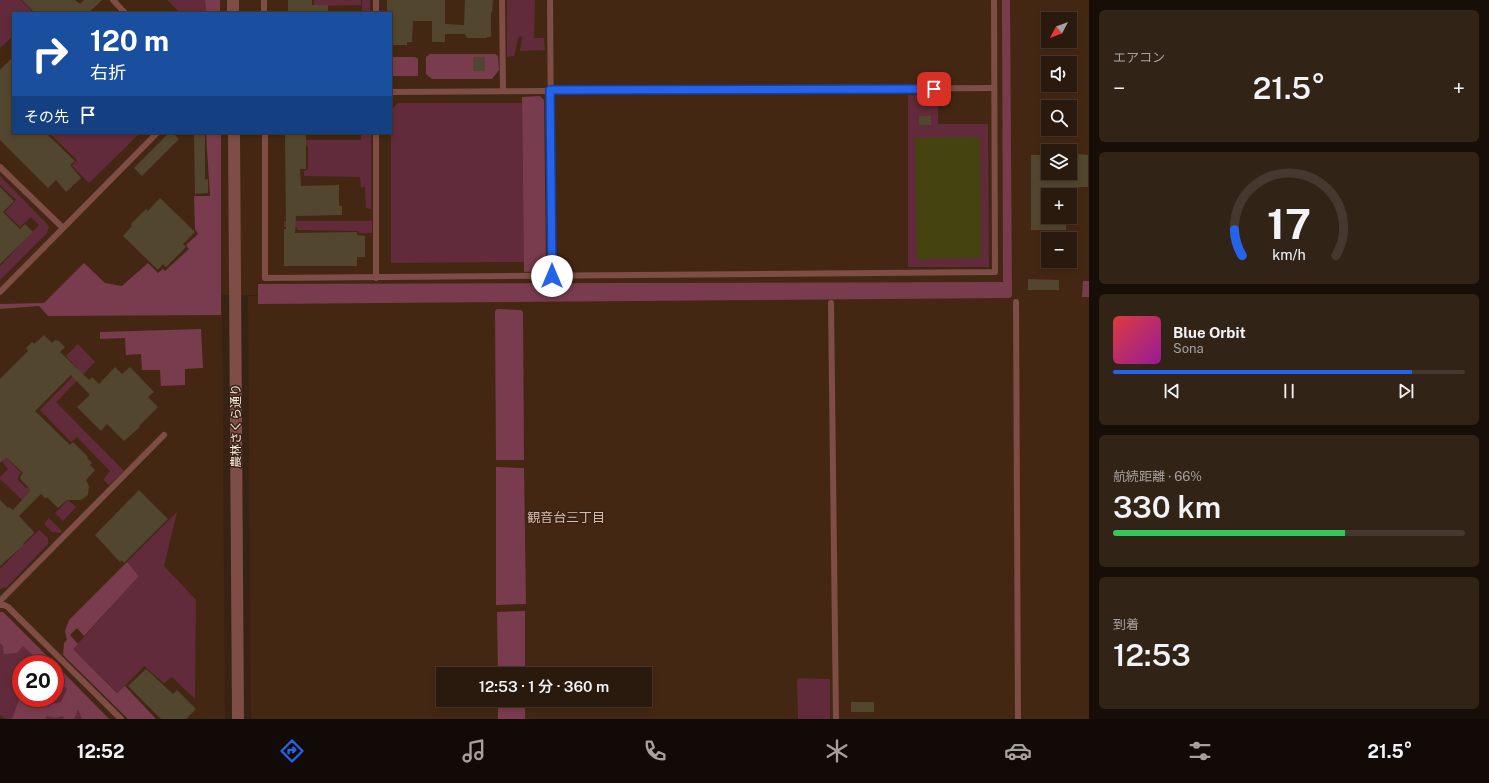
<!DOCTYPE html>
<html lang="ja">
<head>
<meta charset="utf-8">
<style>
	body { margin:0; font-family:"Public Sans","Noto Sans JP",sans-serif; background:#322317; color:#f1f3f6; height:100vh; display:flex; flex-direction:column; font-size:15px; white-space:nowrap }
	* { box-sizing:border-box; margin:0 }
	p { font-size:13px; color:#a5a19e }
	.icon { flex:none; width:22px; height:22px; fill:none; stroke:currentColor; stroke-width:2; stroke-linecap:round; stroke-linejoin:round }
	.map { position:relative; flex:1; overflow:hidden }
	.side { display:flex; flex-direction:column; gap:10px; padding:10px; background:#170e08; width:400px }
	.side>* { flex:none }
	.guide { position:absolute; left:12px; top:12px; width:380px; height:122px; border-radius:0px; box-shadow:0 2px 6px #0003,0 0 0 1px #46382e; background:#1a4fa0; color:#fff; overflow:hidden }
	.needle { width:26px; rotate:229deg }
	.buttons { position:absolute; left:1041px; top:12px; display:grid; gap:8px }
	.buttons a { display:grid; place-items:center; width:36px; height:36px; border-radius:0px; background:#2a1a0e; box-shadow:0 2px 6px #0003,0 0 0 1px #46382e; font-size:20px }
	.speed { position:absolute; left:12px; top:655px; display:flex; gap:8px; font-size:20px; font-weight:700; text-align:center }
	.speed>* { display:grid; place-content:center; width:52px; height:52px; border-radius:50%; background:#2a1a0e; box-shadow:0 2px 6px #0003,0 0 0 1px #46382e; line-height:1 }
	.speed .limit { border:6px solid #d22; background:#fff; color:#111 }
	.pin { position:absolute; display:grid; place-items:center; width:34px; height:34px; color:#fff; margin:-17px; border-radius:8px; box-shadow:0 2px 6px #0006 }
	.me { position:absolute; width:44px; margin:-22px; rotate:0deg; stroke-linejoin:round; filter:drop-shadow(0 0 3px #0008) }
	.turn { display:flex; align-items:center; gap:14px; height:84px; padding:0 12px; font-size:18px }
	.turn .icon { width:52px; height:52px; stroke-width:2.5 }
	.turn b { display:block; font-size:28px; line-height:34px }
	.then { display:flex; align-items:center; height:38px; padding:0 12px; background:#0003; gap:8px; font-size:15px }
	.big { font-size:30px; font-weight:600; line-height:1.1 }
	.side .card { flex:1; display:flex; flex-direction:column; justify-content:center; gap:6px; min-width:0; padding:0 14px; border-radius:6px; background:#322317 }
	.side .dial { align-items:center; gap:0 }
	.dial svg { height:104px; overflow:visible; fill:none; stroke:#46382e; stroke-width:7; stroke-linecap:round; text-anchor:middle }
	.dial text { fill:#f1f3f6; stroke:none }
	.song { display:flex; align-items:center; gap:12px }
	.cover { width:48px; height:48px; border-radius:6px; background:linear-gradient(135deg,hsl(0 70% 55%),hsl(300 70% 35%)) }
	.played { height:4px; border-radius:2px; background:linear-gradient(90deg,#2563eb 85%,#46382e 85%) }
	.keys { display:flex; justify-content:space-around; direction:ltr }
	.heat { display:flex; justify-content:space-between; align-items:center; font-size:22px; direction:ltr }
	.charge { height:6px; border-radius:3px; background:linear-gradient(90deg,#34c759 66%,#46382e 0) }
	.trip { position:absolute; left:436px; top:667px; width:216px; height:40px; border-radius:0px; background:#2a1a0e; box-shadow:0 2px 6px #0003,0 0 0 1px #46382e; font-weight:600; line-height:40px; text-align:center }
	.menu { display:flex; height:64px; justify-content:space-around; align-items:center; background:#110a06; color:#a5a19e }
	.menu .icon { width:28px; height:28px }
	.menu .selected { color:#2563eb }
	.menu b { font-size:18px; color:#f1f3f6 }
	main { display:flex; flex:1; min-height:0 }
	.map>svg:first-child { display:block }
	.built { fill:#432713; fill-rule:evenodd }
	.green { fill:#612b3b }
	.forest { fill:#793c4e }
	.water { fill:#454411 }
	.building { fill:#53462e }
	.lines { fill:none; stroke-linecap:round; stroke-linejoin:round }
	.service { stroke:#7d4d46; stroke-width:6 }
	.tertiary { stroke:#7d4d46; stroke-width:12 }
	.route-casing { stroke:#184099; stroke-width:10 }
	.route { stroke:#2563eb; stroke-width:7 }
	.labels { text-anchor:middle; stroke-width:3; stroke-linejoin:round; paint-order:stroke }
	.street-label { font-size:12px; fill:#f8eae0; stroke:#382213 }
	.neighbourhood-label { font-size:13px; fill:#d9bca9; stroke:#382213 }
</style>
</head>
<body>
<main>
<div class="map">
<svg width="1089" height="719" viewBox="0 0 1089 719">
	<rect width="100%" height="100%" fill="#382213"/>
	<path class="built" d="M0 0H1089V719H251L248 296H659L222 295 225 719H0ZM13 13H391V133H13ZM1048 19H1070V41H1048ZM1048 63H1070V85H1048ZM1048 107H1070V129H1048ZM1048 151H1070V173H1048ZM1048 195H1070V217H1048ZM1048 239H1070V261H1048ZM21 664H55V698H21ZM443 674H645V700H443Z"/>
	<g class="green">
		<path d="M0 0H21L34 13H13V36L0 48Z"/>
		<path d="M167 0H205L206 13H180Z"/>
		<path d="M314 0H361V5L314 6Z"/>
		<rect x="362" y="0" width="8" height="13"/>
		<path d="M507 0H535L534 38H544L545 50 520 51 522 37 519 36 514 56 507 57Z"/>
		<path d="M908 95H938V124H988L989 267H908Z"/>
		<path d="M398 103H522L524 262 391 263V110Z"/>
		<path d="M49 133H140L89 183 72 166 77 160Z"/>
		<path d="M361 133H371V209L366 208 365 187H361L360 177 304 176V171L308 169V147L303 143V140H361Z"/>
		<path d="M0 176 48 225 49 227 47 233 0 280V266L39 225 31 217 20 227 5 212 16 200 0 185Z"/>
		<path d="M284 221H372V233H359V231L298 230 297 227H284Z"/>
		<path d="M78 344 95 362 56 402 124 471 109 485 103 480 110 471 77 437 71 442 40 410 79 370 66 356Z"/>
		<path d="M6 457 21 473 18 476V480L25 487 41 493 22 500 0 479V477L8 469 2 461Z"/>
		<path d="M68 500 76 507 63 521 55 513Z"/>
		<path d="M177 512 164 566 196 600 195 699 172 677 164 683 144 666 118 693 73 649 139 576 127 562Z"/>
		<path d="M49 518 62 531 60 533 52 532 44 524Z"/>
		<path d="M39 530 48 538V544L7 587 0 589V569Z"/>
		<path d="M0 612H3L55 664H21V698H55V664L109 719H5L0 715Z"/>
		<path d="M797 678 830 679V719H798Z"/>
	</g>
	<g class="forest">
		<path d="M205 0H220V13H206Z"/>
		<path d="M1002 0H1010L1012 296 1010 298 258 304V284L1003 282Z"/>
		<path d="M430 54H495L498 56 499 70 492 79H432L426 74V57Z"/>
		<path d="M391 57H415L418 59V76H391Z"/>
		<path d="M540 96 544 100 546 265 542 271 524 272 522 97Z"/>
		<path d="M206 133H221V315L48 316 39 306 0 309V304L44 303 84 263 105 283 122 286 148 263 158 273 163 269 165 271 189 249 186 245 198 234 195 229 194 196H210Z"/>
		<path d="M1083 281H1089V297H1082Z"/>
		<path d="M497 309 521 310 523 312 524 460H496L495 311Z"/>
		<path d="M201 329 203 368 185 369V385L161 386 160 370H142L141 354 126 355 125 338 100 339V332Z"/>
		<path d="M496 467 524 468 526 604 496 605Z"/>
		<path d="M127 562 139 576 84 636 77 628 70 635 78 644 73 649 117 693 125 686 156 719H128L63 655 64 643 67 640 65 631 69 620Z"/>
		<path d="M525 611V674H498L497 612Z"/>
		<path d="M0 612H3L55 664H42L23 646 17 653 4 654 3 646 0 643Z"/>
		<path d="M55 664 109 719H82L78 709 74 719H64L63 716 55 718 47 716 45 719H11L13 717 21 694V698H35L47 705 61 702 67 689 55 677Z"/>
		<rect x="498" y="700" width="27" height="19"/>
	</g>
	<path class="water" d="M980 137 981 258 917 259 915 138Z"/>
	<g class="building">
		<path d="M22 0H75L80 4 84 0H102L88 13H35Z"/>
		<path d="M288 0H312V5H328V13H288Z"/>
		<path d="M387 0H445V24L464 25 465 0H493L492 12 491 13V37H487V38H467L465 34H445V42H432V21H413L412 42H407V45H393L392 42H391V13H387Z"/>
		<path d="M13 57V133H46L75 161 70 165 81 178 66 192 56 180 48 188 0 140V70Z"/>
		<rect x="473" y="57" width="12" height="14"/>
		<rect x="919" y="116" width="12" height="9"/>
		<path d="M169 133H173L179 139 142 176 134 168Z"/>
		<path d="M194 133 205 134V180L208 179V193L195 194Z"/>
		<path d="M285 133H306V169H300L301 186 339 185V206H342V215L296 216 295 233 357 232V235L365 236V257H357V266H284V229H286Z"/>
		<path d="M1077 154 1088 155V187L1048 188V217H1066V230H1031V155H1048V173H1077Z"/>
		<path d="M0 187 14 201 3 212 20 229 25 224 33 232 0 264Z"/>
		<path d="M160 198 195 232 183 244 186 247 166 267 163 264 158 270 123 236 132 226 131 224 146 209 148 211Z"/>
		<path d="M1028 279 1059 280V290H1028Z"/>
		<path d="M44 335 52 343 55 340 59 341 65 347 60 352 89 380 92 377 99 384 115 367 122 374 130 367 154 392 148 397 158 407 139 426 140 427 124 441 107 424 101 431 77 407 90 395 71 375 35 411 70 445 73 442 88 457 87 458 92 463 90 465 95 470 86 480 89 486 88 495 81 500H67L58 508 47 497 46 499 41 494 19 516 34 532V533L23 544 24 545 0 566V500L8 508 9 507 13 510 31 490 21 480 20 477 23 473 6 457 0 463V379L28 351 26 348 32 342 34 344Z"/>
		<path d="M139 490 168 519 124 563 122 560 120 562 95 535Z"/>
		<path d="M146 669 173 694 177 690 196 709 186 719H161L128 686Z"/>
		<rect x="851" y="702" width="23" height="10"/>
	</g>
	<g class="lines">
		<g class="service">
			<path d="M113 0 125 13"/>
			<path d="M264 0V13"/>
			<path d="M376 0V13"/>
			<path d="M502 0 503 91"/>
			<path d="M550 0 552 277"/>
			<path d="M391 92 994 88"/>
			<path d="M265 133V278L995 272 994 0"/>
			<path d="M0 167 63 228"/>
			<path d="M376 278V133"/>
			<path d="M0 292 157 133"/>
			<path d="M1016 302 1018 719"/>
			<path d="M831 303 836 719"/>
			<path d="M1 600 164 435"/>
			<path d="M0 605H4L8 607 121 719"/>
		</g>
		<g class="tertiary">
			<path d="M233 0V13"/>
			<path d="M234 133 238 719"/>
		</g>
	</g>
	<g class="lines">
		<defs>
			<path id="route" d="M552 276 550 90 934 89"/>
		</defs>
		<use href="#route" class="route-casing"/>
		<use href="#route" class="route"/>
	</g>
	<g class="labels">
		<g class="street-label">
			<text transform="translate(236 426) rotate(-90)" y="4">農林さくら通り</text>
		</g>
		<g class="neighbourhood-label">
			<text x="566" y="522">観音台三丁目</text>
		</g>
	</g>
</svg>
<div class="buttons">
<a><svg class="needle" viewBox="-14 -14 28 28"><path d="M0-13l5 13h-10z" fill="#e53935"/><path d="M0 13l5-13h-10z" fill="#a5a19e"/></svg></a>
<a><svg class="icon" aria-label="sound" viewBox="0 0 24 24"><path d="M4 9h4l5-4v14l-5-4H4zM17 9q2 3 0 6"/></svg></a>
<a><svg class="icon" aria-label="search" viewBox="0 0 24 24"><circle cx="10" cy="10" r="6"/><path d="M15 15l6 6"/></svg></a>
<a><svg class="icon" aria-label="layers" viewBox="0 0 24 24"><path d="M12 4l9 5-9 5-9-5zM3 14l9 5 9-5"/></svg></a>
<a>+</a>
<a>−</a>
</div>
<div class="speed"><div class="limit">20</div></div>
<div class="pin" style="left:934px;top:89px;background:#d93025"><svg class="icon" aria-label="arrive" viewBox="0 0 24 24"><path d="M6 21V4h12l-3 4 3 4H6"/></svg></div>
<svg class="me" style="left:552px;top:276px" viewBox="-20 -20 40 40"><circle r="19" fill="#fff"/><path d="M0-13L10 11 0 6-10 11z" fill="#2563eb"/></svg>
<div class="trip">12:53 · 1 分 · 360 m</div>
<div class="guide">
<div class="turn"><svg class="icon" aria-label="right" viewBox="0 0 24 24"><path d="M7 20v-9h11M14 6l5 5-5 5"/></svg><div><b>120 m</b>右折</div></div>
<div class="then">その先<svg class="icon" aria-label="arrive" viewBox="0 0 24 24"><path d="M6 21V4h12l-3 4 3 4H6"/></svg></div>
</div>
</div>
<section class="side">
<div class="card"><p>エアコン</p>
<div class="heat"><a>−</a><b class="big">21.5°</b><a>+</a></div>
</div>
<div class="card dial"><svg viewBox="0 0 100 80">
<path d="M14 69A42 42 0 1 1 86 69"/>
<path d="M14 69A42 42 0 0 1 8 49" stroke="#2563eb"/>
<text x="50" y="56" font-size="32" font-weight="700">17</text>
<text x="50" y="72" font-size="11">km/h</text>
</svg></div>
<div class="card">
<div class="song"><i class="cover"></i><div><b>Blue Orbit</b><p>Sona</p></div></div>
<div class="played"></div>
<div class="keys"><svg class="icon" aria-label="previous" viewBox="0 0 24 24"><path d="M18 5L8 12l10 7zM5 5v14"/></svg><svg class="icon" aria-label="pause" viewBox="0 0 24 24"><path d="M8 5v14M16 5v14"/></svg><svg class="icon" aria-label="next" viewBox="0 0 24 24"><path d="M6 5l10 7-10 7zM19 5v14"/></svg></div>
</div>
<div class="card"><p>航続距離 · 66%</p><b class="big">330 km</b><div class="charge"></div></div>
<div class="card"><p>到着</p><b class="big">12:53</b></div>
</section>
</main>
<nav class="menu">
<b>12:52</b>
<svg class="icon selected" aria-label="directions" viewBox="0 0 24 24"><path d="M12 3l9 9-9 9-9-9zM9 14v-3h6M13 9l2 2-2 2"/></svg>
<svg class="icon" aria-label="music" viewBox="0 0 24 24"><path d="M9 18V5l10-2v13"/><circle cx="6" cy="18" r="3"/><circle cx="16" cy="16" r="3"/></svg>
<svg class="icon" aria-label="phone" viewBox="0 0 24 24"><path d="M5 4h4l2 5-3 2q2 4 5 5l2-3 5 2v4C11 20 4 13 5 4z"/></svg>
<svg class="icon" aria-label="climate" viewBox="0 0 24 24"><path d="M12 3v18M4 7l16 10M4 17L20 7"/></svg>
<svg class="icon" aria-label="car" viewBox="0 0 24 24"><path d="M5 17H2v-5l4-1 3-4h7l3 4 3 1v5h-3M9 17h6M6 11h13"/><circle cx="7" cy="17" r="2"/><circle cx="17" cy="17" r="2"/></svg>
<svg class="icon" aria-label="filters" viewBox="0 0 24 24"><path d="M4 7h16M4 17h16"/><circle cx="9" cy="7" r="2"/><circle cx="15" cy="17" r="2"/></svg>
<b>21.5°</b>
</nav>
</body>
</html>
